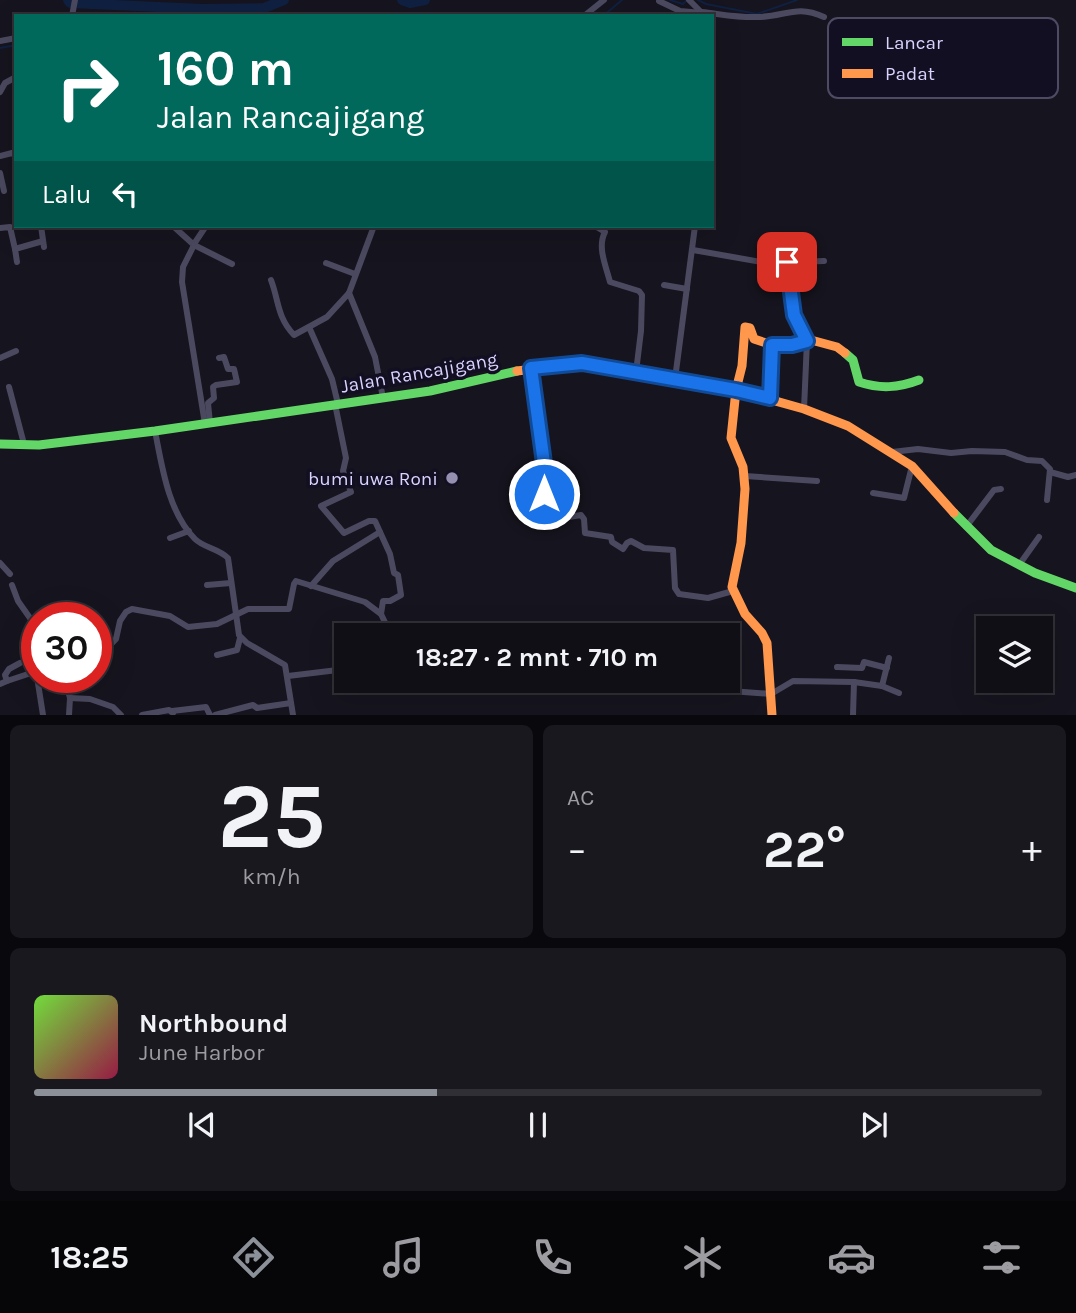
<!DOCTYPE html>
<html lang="id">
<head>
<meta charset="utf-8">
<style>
	body { margin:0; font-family:Karla,sans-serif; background:#19181f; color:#f1f3f6; height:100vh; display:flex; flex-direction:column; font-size:26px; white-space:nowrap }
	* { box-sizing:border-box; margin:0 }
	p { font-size:23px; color:#9c9ca1 }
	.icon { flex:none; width:38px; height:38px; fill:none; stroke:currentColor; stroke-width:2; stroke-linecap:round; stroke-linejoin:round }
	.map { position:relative; height:715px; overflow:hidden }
	.panel { display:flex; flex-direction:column; gap:10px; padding:10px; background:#09080c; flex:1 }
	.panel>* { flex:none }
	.guide { position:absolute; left:14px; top:14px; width:700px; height:214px; border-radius:0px; box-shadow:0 7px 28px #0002,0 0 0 2px #302f35; background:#00695c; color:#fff; overflow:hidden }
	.fabs { position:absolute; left:976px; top:616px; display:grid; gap:14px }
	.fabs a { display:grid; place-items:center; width:77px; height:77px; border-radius:0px; background:#100f16; box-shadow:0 7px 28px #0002,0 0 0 2px #302f35; font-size:35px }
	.speed { position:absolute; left:21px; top:602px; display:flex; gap:14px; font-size:35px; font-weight:700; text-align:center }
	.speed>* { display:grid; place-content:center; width:91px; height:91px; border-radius:50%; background:#100f16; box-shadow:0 7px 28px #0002,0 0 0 2px #302f35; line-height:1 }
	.speed .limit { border:10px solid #d22; background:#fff; color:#111 }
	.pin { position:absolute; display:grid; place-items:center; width:60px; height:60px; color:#fff; margin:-30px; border-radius:14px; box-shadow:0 4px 10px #0006 }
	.me { position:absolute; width:77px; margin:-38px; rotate:0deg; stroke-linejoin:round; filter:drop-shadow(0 0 5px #0008) }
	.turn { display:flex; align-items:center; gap:24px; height:147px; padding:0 28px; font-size:32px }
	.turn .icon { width:91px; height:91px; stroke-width:2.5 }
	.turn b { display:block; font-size:49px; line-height:60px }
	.then { display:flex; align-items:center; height:66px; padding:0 28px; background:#0003; gap:14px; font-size:26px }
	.big { font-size:52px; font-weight:700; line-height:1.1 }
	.panel .widget { flex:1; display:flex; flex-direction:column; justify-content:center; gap:10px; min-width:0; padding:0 24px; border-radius:10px; background:#19181f }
	.panel .dial { align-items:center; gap:0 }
	.dial b { font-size:91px; line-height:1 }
	.song { display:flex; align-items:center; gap:21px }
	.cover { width:84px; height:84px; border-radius:10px; background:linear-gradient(135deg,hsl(100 70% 55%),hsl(340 70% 35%)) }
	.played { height:7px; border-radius:4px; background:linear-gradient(90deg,#8c9099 40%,#302f35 40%) }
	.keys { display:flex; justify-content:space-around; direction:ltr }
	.heat { display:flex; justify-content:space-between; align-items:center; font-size:38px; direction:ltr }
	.panel .tiles { flex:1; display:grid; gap:10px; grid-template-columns:1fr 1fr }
	.widget:last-child { grid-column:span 2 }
	.trip { position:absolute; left:334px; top:623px; width:406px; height:70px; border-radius:0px; background:#100f16; box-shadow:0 7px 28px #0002,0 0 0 2px #302f35; font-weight:700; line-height:70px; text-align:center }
	.tabs { display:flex; height:112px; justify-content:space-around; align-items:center; background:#060609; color:#9c9ca1 }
	.tabs .icon { width:49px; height:49px }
	.tabs .current { color:#8c9099 }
	.tabs b { font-size:32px; color:#f1f3f6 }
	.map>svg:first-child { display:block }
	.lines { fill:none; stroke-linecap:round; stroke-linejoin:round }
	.stream { stroke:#0f2041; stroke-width:2 }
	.river { stroke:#0f2041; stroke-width:10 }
	.street { stroke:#4b495f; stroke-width:6 }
	.fast { stroke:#63d668; stroke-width:9 }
	.slow { stroke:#ff974d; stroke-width:9 }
	.route-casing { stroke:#114b97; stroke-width:18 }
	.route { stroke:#1a73e8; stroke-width:12 }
	.poi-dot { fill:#9590af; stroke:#130f23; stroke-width:2.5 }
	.labels { text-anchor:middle; stroke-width:7; stroke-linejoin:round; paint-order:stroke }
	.street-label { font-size:19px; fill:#d9d3fd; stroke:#130f23 }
	.poi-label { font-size:19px; fill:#d9d3fd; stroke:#130f23; text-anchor:end }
	.key { fill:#130f23; stroke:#4e4a64; stroke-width:2 }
	.key-label { font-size:19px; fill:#d9d3fd }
</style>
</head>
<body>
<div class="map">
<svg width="1076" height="715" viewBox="0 0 1076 715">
	<rect width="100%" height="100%" fill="#16141e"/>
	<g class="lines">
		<g class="stream">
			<path d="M670 0 683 4 686 1"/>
			<path d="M698 0 706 4 757 14 797 0"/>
			<path d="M603 16 622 0"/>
			<path d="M0 48 16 45"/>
		</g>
		<g class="river">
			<path d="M68 0 70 3 203 9 264 8 284 0"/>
			<path d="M402 0 410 3 425 0"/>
		</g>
		<g class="street">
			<path d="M689 0 702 13"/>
			<path d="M659 1 680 11 702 13"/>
			<path d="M702 12C720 14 739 18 758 17 785 17 796 4 824 17"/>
			<path d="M72 16 75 0"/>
			<path d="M584 16 604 0"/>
			<path d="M0 41 16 38"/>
			<path d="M0 92 5 83 16 77"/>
			<path d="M0 156 12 153 16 155"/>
			<path d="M0 173 4 191"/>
			<path d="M41 226 44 247"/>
			<path d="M173 226 194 245 183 267 182 282 205 424"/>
			<path d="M595 226 605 232C597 247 606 266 610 282L639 291 642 295 641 331 636 372"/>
			<path d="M0 228 10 227 15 249"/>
			<path d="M194 244 206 226"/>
			<path d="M194 245 232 264"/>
			<path d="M693 250 767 263 824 261"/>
			<path d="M17 262 15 249 43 241"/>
			<path d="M787 262 794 315 807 341 804 409"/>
			<path d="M326 263 355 274"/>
			<path d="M271 280C279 301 277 317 294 335L327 317 349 293 374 226"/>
			<path d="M664 285 687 289"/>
			<path d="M349 293 375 357 383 398"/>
			<path d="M309 327 332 379 338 404"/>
			<path d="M0 358 16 351"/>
			<path d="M531 368 544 468 543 514 569 517 581 515 584 519 585 533 611 537 612 542 623 549 627 543 631 541 644 548 673 550 675 588 679 594 708 598 733 591"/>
			<path d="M675 379 695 226"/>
			<path d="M9 387 24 444"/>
			<path d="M770 399 772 345"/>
			<path d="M335 404 346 458 343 471 351 492 321 506 344 533 369 521H375L390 554 394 573 398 575 401 595 390 601H383L381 614"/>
			<path d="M210 423 208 403 214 398 213 387 216 385 237 382 234 369H228L224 357 219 358"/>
			<path d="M155 431C162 466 168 512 195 539 204 548 218 548 228 558L239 635 247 643 285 665 293 715"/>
			<path d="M892 452 918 449 951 453 972 451 1005 452 1027 460 1042 461 1050 469 1047 500"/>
			<path d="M1050 472 1068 477 1076 475"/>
			<path d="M745 476 817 481"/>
			<path d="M873 493 904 498 912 466"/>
			<path d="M966 527 994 490 1001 489"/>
			<path d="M170 538 189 531"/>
			<path d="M0 563 10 574"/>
			<path d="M1019 565 1039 537"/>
			<path d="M12 585 18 601 37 628"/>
			<path d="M207 585 231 583"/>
			<path d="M311 586 333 561 380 532"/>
			<path d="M477 632 480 635"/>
			<path d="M217 655 237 650 240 638"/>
			<path d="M96 660 116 639 120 621 126 612 132 609 170 616 188 627 217 624 248 609H289L294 584 296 581 365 602 381 614 391 635"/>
			<path d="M837 667 862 668 864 662 887 668"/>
			<path d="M288 676 346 669"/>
			<path d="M37 677 43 715"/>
			<path d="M64 677 70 698 69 715"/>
			<path d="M7 681 37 671"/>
			<path d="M0 684 7 681 5 675 9 669 20 663"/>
			<path d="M882 686 899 693"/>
			<path d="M69 691 77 677"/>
			<path d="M730 691 771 694 793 681 854 682"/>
			<path d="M70 698 90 699 113 707 121 715"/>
			<path d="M172 711 206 707 210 715"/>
			<path d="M142 715 169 710 173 713"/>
			<path d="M215 715 253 705 257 708 291 703"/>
			<path d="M853 715 854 682 882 686 889 658"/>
		</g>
		<g class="fast">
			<path d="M845 353 853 360 859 382C880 389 898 388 919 380"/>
			<path d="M0 444 39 445 155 431 430 391 517 371"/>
			<path d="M954 513 991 550 1035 573 1076 588"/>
		</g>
		<g class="slow">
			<path d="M517 371 582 363 736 390 804 409 848 426 912 466 954 513"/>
			<path d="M772 715 767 643 762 633 745 614 732 587 741 543 745 489 743 467 731 438 736 390 742 366 745 327 750 328 754 339 772 345H792L811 340 837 347 845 353"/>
		</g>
	</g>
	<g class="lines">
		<defs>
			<path id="route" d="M544 494V463L531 368 582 363 736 390 770 398 772 345H792L807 341 794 315 787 262"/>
		</defs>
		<use href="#route" class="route-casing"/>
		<use href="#route" class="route"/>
	</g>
	<circle class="poi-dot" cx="452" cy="478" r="7"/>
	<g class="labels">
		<g class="street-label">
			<text transform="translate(419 372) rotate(-10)" y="7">Jalan Rancajigang</text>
		</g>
		<g class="poi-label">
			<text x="438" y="485">bumi uwa Roni</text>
		</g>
	</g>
	<rect x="828" y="18" width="230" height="80" rx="10" class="key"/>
	<rect x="842" y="38" width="31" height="8" fill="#63d668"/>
	<rect x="842" y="69" width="31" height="9" fill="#ff974d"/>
	<g class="key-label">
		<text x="885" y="49">Lancar</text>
		<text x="885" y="80">Padat</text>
	</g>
</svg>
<div class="fabs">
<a><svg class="icon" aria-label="layers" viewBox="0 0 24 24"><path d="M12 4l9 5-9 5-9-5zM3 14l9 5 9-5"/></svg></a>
</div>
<div class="speed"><div class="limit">30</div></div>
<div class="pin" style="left:787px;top:262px;background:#d93025"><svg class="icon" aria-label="arrive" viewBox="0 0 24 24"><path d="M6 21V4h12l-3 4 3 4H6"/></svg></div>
<svg class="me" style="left:544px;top:494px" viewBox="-20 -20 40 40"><circle r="17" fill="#1a73e8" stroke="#fff" stroke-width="3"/><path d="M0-11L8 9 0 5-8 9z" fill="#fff"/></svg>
<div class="trip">18:27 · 2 mnt · 710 m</div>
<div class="guide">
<div class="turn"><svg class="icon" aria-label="right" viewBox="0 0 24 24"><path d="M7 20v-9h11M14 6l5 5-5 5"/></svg><div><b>160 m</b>Jalan Rancajigang</div></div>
<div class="then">Lalu<svg class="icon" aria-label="left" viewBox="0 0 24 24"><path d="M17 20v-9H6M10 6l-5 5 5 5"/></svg></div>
</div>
</div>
<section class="panel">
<div class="tiles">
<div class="widget dial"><b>25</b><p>km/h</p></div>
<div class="widget"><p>AC</p>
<div class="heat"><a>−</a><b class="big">22°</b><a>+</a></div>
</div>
<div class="widget">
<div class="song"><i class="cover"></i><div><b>Northbound</b><p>June Harbor</p></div></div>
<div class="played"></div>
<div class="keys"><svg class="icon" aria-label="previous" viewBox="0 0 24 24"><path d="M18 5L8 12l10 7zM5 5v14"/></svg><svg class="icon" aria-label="pause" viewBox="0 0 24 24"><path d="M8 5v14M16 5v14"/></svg><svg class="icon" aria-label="next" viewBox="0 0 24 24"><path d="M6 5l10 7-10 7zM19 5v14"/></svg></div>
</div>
</div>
</section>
<nav class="tabs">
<b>18:25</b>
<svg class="icon current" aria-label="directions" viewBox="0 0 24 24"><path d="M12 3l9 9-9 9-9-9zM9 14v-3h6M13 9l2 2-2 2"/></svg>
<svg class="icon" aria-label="music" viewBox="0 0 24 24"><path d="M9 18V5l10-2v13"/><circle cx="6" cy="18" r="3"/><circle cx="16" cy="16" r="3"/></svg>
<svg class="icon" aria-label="phone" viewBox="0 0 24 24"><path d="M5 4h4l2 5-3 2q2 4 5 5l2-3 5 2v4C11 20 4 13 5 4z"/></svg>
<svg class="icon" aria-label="climate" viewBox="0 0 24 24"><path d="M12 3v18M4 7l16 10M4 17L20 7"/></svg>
<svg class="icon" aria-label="car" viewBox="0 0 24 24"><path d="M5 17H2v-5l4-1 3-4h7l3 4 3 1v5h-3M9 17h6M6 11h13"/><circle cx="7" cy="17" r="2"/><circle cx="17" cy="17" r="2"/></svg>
<svg class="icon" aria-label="filters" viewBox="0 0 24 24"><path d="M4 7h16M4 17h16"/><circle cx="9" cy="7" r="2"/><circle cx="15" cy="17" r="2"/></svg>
</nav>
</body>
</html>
